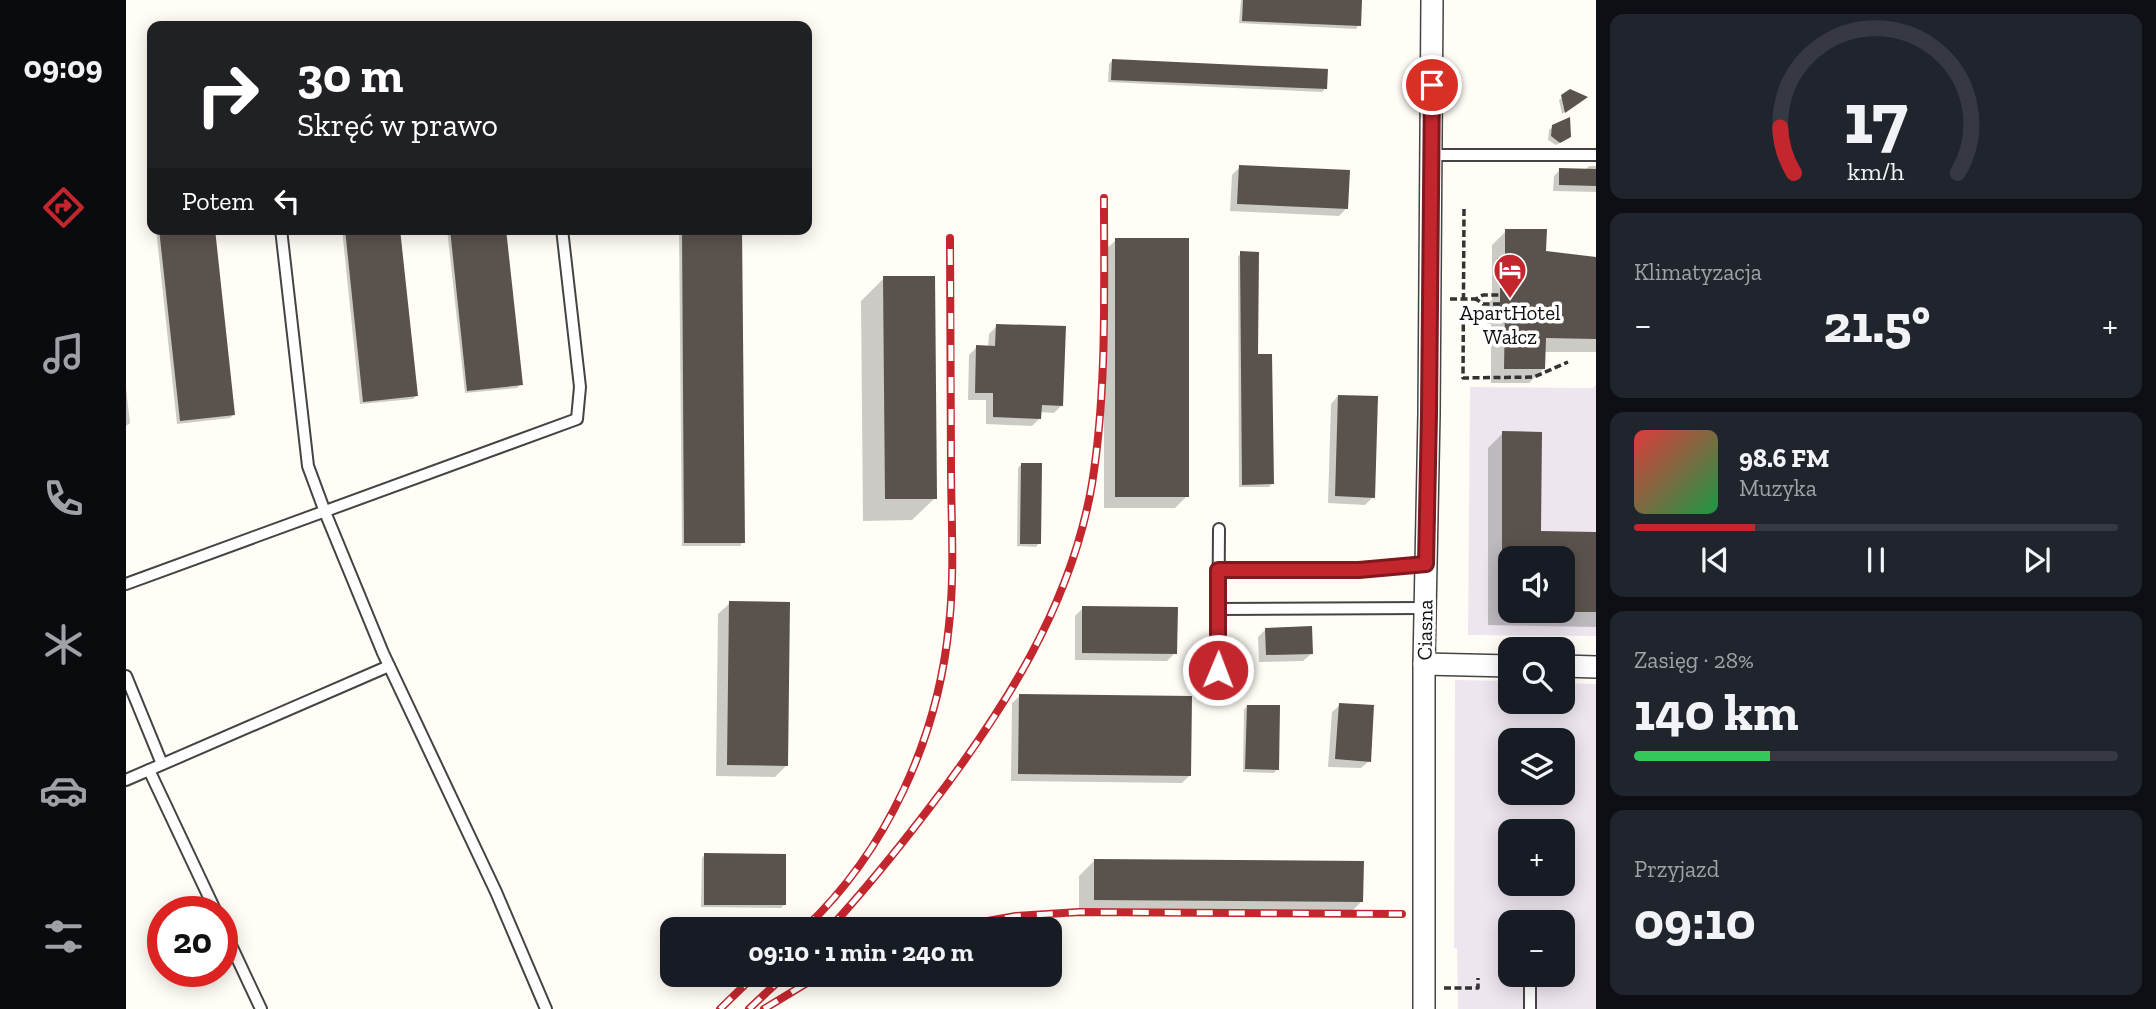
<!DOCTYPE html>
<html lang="pl">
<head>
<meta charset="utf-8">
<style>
	body { margin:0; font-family:"Zilla Slab",serif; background:#20242c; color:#f1f3f6; height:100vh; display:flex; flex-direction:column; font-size:26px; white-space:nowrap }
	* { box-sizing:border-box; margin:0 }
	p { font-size:23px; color:#9ea1a6 }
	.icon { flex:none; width:38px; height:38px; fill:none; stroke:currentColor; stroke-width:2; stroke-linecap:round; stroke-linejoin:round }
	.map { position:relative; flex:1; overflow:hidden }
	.details { display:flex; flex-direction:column; gap:14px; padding:14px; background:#0d0f14; width:560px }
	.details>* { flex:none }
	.guide { position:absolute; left:21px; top:21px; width:665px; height:214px; border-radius:14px; box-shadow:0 4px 18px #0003; background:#202124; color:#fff; overflow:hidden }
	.tools { position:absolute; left:1372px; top:546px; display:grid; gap:14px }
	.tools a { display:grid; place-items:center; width:77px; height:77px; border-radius:14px; background:#171b24; box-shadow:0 4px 18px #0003; font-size:35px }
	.speed { position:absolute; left:21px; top:896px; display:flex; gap:14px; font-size:35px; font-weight:700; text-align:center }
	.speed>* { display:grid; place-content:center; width:91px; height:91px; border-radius:50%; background:#171b24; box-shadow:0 4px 18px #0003; line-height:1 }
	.speed .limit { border:10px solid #d22; background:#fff; color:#111 }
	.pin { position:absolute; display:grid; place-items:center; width:60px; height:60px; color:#fff; margin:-30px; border:4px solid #fff; border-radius:50%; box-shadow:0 2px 7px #0007 }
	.me { position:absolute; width:77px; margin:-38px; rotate:1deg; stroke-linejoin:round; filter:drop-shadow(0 0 5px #0008) }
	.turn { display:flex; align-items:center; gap:24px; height:147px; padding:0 35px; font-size:32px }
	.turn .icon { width:91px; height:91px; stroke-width:2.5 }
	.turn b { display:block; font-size:49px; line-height:60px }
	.then { display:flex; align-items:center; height:66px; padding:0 35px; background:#0003; gap:14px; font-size:26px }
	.big { font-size:52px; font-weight:800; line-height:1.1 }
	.details .card { flex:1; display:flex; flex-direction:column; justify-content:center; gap:10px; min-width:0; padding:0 24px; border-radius:14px; background:#20242c }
	.details .dial { align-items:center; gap:0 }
	.dial svg { height:182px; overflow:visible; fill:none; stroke:#363941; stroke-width:7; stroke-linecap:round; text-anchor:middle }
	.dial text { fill:#f1f3f6; stroke:none }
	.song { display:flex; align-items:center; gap:21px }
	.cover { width:84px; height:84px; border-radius:10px; background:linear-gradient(135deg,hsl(0 70% 55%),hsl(140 70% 35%)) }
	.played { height:7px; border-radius:4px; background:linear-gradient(90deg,#c4262e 25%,#363941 25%) }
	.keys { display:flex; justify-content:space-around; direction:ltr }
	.heat { display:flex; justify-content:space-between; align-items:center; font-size:38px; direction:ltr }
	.charge { height:10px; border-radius:5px; background:linear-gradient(90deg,#34c759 28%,#363941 0) }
	.trip { position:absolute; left:534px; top:917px; width:402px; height:70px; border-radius:14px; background:#171b24; box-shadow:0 4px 18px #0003; font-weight:800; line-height:70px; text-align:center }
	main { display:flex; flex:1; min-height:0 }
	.dock { display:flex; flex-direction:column; width:126px; justify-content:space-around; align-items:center; background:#090b0e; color:#9ea1a6 }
	.dock .icon { width:49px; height:49px }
	.dock .active { color:#c4262e }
	.dock b { font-size:32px; color:#f1f3f6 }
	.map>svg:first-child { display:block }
	.industrial { fill:#eee6ef; fill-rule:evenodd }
	.shadow { fill:#0003; fill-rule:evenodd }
	.building { fill:#5a524d }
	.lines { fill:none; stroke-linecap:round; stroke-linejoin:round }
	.lane-casing { stroke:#444; stroke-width:14 }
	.street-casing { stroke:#444; stroke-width:24 }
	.path { stroke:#333; stroke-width:3.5; stroke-dasharray:7 3.5; stroke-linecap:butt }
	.lane { stroke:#fff; stroke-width:10 }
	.street { stroke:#fff; stroke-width:21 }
	.rail-casing { stroke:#c4262e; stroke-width:8 }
	.rail { stroke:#fff; stroke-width:5; stroke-dasharray:16; stroke-linecap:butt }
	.route-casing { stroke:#7f191e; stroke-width:18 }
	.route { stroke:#c4262e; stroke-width:12 }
	.labels { text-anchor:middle; stroke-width:7; stroke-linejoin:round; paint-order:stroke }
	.poi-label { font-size:21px; fill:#111; stroke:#fff }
	.street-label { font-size:21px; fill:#111; stroke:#fff }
</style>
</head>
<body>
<main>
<nav class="dock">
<b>09:09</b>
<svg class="icon active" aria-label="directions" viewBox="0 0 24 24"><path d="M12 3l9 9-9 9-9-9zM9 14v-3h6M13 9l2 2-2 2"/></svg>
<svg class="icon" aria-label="music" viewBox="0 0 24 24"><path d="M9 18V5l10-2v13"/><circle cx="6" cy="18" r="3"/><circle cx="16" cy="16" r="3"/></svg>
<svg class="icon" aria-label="phone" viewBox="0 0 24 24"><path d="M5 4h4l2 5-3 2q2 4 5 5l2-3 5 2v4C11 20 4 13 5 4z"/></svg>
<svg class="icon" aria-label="climate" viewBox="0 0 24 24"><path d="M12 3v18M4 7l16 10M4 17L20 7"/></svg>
<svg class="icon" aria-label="car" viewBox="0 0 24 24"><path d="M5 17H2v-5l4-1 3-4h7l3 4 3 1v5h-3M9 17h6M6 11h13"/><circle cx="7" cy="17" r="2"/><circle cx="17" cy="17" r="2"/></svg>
<svg class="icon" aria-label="filters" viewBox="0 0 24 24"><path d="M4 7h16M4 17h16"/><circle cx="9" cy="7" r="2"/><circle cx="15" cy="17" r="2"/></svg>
</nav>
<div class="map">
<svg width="1470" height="1009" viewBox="0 0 1470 1009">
	<rect width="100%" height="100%" fill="#fffdf5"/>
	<g class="industrial">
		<path d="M1470 385V636L1342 635 1344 387 1466 388ZM1384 558H1437V611H1384Z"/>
		<path d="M1329 680 1384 681V702H1437V683L1470 684V1009H1332L1331 949 1328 948ZM1384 740H1437V793H1384ZM1384 831H1437V884H1384ZM1384 922H1437V975H1384Z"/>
	</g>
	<g class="shadow">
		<path d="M1115 0H1235L1233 25 1230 29 1113 23Z"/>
		<path d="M986 61 1200 88 1196 92 982 82 983 64Z"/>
		<path d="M1437 97 1456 100 1436 114 1433 100Z"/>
		<path d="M1427 127 1439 140 1430 145 1422 140 1423 130Z"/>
		<path d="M1463 166H1470V192L1427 191 1428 176 1434 170H1459Z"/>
		<path d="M26 167V192L24 169Z"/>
		<path d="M1114 167 1221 208 1213 216 1104 211 1106 175Z"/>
		<path d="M30 229H87L107 415 104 418 51 424Z"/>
		<path d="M216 229H273L290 396 287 399 234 404Z"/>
		<path d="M321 229H378L395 384 391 388 339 393Z"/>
		<path d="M553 229H615L617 542 614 546H556Z"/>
		<path d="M1380 231 1419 253 1470 258V352H1418L1417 369 1403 383H1365V324H1361V304L1366 300V245Z"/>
		<path d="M990 240 1061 496 1049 508H978V251Z"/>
		<path d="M1115 253 1131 356 1146 483 1143 487H1113L1112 257Z"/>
		<path d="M758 278 809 498 786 520 737 521 735 301Z"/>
		<path d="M871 326 936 405 928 413 914 412V418L906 426 860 424V400H842L843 355 851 347H862L863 334Z"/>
		<path d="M0 388 4 423 0 426Z"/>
		<path d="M1212 396 1247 497 1239 505 1202 503 1205 404Z"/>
		<path d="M1377 433 1413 533 1470 534V627L1362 625V448ZM1384 558H1437V611H1384Z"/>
		<path d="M895 465 913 543 910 547 891 546 892 468Z"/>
		<path d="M604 603 661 765 649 777 590 776 592 614Z"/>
		<path d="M957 608 1049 653 1041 661 949 660V616Z"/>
		<path d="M1140 629 1185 654 1177 661 1133 662 1132 637Z"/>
		<path d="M894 696 1064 775 1056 783 885 781 886 703Z"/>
		<path d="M1214 705 1243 761 1235 768 1202 767 1206 712Z"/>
		<path d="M1121 706 1151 769 1148 773 1117 772 1118 710Z"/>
		<path d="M579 854 658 905 655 908 575 907 576 858Z"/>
		<path d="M969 860 1235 902 1220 917 953 915V876Z"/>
	</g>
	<g class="building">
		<path d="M1117 0H1236L1235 26 1116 21Z"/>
		<path d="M986 59 1202 69 1201 89 985 80Z"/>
		<path d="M1444 89 1462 97 1439 113 1435 95Z"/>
		<path d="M1444 117 1445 137 1434 143 1425 136 1426 125Z"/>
		<path d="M1113 165 1224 170 1222 209 1111 204Z"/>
		<path d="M1433 168 1470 169V186L1433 185Z"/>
		<path d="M33 229H89L109 415 54 421Z"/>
		<path d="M219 229H274L292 396 237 402Z"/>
		<path d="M324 229H380L397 385 341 391Z"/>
		<path d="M556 229H616L619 543H558Z"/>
		<path d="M1379 229H1421L1420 251 1470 257V339L1420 338 1419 369H1378L1379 310H1374V288H1379Z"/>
		<rect x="989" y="238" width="74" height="259"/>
		<path d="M1114 251 1133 252 1132 354H1146L1148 484 1116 485Z"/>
		<path d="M757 276H809L811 499H759Z"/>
		<path d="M870 324 940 326 937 406 916 405 915 419 867 417V393H849L850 345 869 346Z"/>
		<path d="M1212 395 1252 396 1249 498 1209 496Z"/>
		<path d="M1376 431 1416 432 1415 531 1470 532V612H1437V558H1376Z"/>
		<path d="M895 463H916L915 544H894Z"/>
		<path d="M603 601 664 602 662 766 601 765Z"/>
		<path d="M956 606 1052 607 1051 654 956 653Z"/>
		<path d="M1186 626 1187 654 1140 655 1139 628Z"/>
		<path d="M893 694 1066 696 1065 776 892 774Z"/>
		<path d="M1213 703 1248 705 1245 762 1209 759Z"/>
		<path d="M1121 705H1154L1153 770 1119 769Z"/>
		<path d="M578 853 660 854V905H578Z"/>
		<path d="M968 859 1238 861 1237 902 968 900Z"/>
	</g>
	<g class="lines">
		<defs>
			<g id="lane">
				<path d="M1305 155H1470"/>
				<path d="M155 229 182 466 199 512 257 653 370 892 420 1009"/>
				<path d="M1092 570H1233L1300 564"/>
				<path d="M0 584 451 419 454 387 436 229"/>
				<path d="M1093 609 1299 608"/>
				<path d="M1092 670 1093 529"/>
				<path d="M0 676 36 764"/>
				<path d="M23 770 90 912"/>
				<path d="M0 780 263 666"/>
				<path d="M96 926 135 1009"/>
				<path d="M1404 975V1009"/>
			</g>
			<g id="street">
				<path d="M1298 664 1384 666"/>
				<path d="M1437 666 1470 667"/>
				<path d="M1298 1009V664L1303 414 1306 0"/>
			</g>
		</defs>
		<use href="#lane" class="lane-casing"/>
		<use href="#street" class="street-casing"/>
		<g class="path">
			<path d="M1338 209 1337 378 1408 377 1442 362"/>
			<path d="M1371 260H1379"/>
			<path d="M1324 299H1350"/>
			<path d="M1374 304H1357L1350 299 1357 295H1374"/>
			<path d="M1371 339H1378"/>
			<path d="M1318 988H1352V978"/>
		</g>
		<use href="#lane" class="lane"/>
		<use href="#street" class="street"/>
		<defs>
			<g id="rail">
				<path d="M678 929C761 851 812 738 823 625 829 572 825 518 825 466 825 390 825 314 824 238"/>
				<path d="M703 929C739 890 772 849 804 807 878 710 945 606 966 484 981 390 978 293 978 198"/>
				<path d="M816 929 890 916 953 912 1276 914"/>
				<path d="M594 1009 629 975"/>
				<path d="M623 1009 659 975"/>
				<path d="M638 1009 694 975"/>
			</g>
		</defs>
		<use href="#rail" class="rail-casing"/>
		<use href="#rail" class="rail"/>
	</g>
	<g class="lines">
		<defs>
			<path id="route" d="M1092 670V570H1233L1300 564 1303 414 1306 85"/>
		</defs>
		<use href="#route" class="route-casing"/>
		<use href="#route" class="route"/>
	</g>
	<defs>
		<symbol id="hotel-pin" viewBox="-11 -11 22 30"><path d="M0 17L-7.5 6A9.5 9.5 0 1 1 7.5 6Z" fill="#c4262e" stroke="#fff"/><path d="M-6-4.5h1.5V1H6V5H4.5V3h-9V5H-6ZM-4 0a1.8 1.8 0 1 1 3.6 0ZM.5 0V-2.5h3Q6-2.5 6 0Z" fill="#fff"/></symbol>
	</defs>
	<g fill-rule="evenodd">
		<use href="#hotel-pin" x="1365" y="251" width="38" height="52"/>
	</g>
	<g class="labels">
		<g class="poi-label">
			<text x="1384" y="320">ApartHotel<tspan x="1384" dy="24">Wałcz</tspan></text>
		</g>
		<g class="street-label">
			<text transform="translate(1299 630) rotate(-89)" y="7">Ciasna</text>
		</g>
	</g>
</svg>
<div class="tools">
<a><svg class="icon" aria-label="sound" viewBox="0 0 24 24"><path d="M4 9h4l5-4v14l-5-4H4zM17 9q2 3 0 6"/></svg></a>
<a><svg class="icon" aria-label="search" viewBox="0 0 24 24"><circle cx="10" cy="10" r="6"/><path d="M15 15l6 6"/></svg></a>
<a><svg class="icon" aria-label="layers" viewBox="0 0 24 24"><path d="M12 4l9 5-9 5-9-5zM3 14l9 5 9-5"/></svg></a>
<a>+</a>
<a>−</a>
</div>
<div class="speed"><div class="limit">20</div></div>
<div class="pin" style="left:1306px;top:85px;background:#d93025"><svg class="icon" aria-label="arrive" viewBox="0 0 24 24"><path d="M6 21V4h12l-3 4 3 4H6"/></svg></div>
<svg class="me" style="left:1092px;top:670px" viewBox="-20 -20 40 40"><circle r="17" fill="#c4262e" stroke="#fff" stroke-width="3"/><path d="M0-11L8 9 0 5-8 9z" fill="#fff"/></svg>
<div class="trip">09:10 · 1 min · 240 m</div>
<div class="guide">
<div class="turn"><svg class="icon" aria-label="right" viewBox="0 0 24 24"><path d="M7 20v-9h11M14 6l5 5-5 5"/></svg><div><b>30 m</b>Skręć w prawo</div></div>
<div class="then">Potem<svg class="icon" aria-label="left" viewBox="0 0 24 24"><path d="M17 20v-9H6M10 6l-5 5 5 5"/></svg></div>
</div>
</div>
<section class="details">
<div class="card dial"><svg viewBox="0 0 100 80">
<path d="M14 69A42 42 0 1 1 86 69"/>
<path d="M14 69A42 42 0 0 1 8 49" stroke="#c4262e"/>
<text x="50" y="56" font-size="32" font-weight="700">17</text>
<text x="50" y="72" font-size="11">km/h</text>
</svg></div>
<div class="card"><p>Klimatyzacja</p>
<div class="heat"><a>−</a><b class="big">21.5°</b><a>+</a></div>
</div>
<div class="card">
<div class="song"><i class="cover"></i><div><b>98.6 FM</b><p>Muzyka</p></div></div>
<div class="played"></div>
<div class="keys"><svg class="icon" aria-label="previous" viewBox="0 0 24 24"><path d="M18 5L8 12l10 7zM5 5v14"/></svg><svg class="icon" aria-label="pause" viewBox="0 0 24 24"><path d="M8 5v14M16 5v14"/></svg><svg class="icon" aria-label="next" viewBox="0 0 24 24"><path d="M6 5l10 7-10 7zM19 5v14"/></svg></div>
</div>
<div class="card"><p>Zasięg · 28%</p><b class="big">140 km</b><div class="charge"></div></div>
<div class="card"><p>Przyjazd</p><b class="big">09:10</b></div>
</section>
</main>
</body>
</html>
